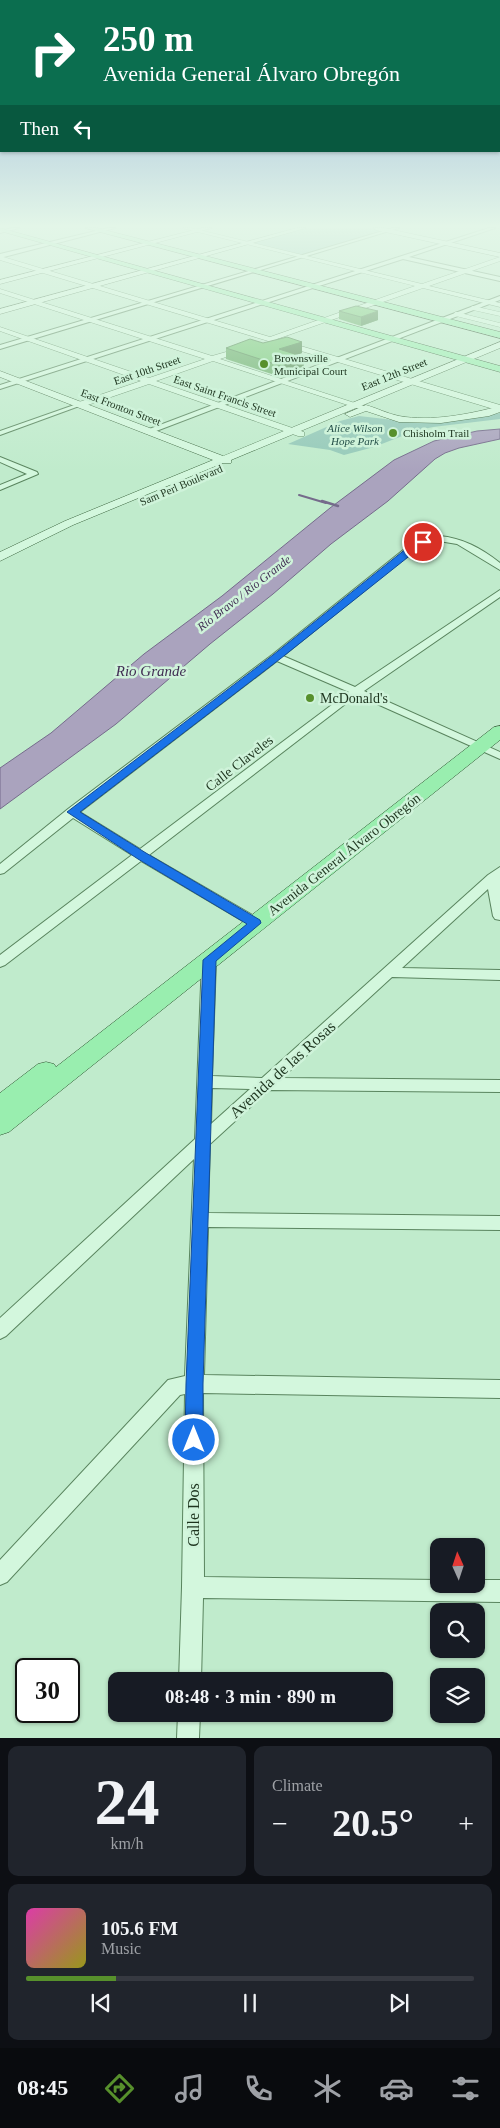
<!DOCTYPE html>
<html lang="en">
<head>
<meta charset="utf-8">
<style>
	body { margin:0; font-family:Georgia,serif; background:#20242c; color:#f1f3f6; height:100vh; display:flex; flex-direction:column; font-size:19px; white-space:nowrap }
	* { box-sizing:border-box; margin:0 }
	p { font-size:16px; color:#9ea1a6 }
	.icon { flex:none; width:28px; height:28px; fill:none; stroke:currentColor; stroke-width:2; stroke-linecap:round; stroke-linejoin:round }
	.map { position:relative; height:1738px; overflow:hidden }
	.drawer { display:flex; flex-direction:column; gap:8px; padding:8px; background:#0d0f14; flex:1 }
	.drawer>* { flex:none }
	.hud { position:absolute; left:0px; top:0px; width:500px; height:152px; box-shadow:0 1px 4px #0004; background:#0b6e4f; color:#fff; overflow:hidden }
	.needle { width:32px; rotate:357deg }
	.buttons { position:absolute; left:430px; top:1538px; display:grid; gap:10px }
	.buttons a { display:grid; place-items:center; width:55px; height:55px; border-radius:10px; background:#171b24; box-shadow:0 1px 4px #0004; font-size:25px }
	.speed { position:absolute; left:15px; top:1658px; display:flex; gap:10px; font-size:25px; font-weight:700; text-align:center }
	.speed>* { display:grid; place-content:center; width:65px; height:65px; border-radius:50%; background:#171b24; box-shadow:0 1px 4px #0004; line-height:1 }
	.speed .limit { border:2px solid #111; border-radius:8px; background:#fff; color:#111 }
	.pin { position:absolute; display:grid; place-items:center; width:42px; height:42px; color:#fff; margin:-21px; border:2px solid #fff; border-radius:50%; box-shadow:0 1px 5px #0007 }
	.me { position:absolute; width:55px; margin:-28px; rotate:0deg; stroke-linejoin:round; filter:drop-shadow(0 0 4px #0008) }
	.turn { display:flex; align-items:center; gap:18px; height:105px; padding:0 20px; font-size:22px }
	.turn .icon { width:65px; height:65px; stroke-width:2.5 }
	.turn b { display:block; font-size:35px; line-height:42px }
	.then { display:flex; align-items:center; height:48px; padding:0 20px; background:#0003; gap:10px; font-size:19px }
	.big { font-size:38px; font-weight:700; line-height:1.1 }
	.drawer .card { flex:1; display:flex; flex-direction:column; justify-content:center; gap:8px; min-width:0; padding:0 18px; border-radius:10px; background:#20242c }
	.drawer .dial { align-items:center; gap:0 }
	.dial b { font-size:65px; line-height:1 }
	.song { display:flex; align-items:center; gap:15px }
	.cover { width:60px; height:60px; border-radius:8px; background:linear-gradient(135deg,hsl(320 70% 55%),hsl(60 70% 35%)) }
	.played { height:5px; border-radius:2px; background:linear-gradient(90deg,#57902c 20%,#363941 20%) }
	.keys { display:flex; justify-content:space-around; direction:ltr }
	.heat { display:flex; justify-content:space-between; align-items:center; font-size:28px; direction:ltr }
	.drawer .tiles { flex:1; display:grid; gap:8px; grid-template-columns:1fr 1fr }
	.card:last-child { grid-column:span 2 }
	.trip { position:absolute; left:108px; top:1672px; width:285px; height:50px; border-radius:10px; background:#171b24; box-shadow:0 1px 4px #0004; font-weight:700; line-height:50px; text-align:center }
	.tabs { display:flex; height:80px; justify-content:space-around; align-items:center; background:#090b0e; color:#9ea1a6 }
	.tabs .icon { width:35px; height:35px }
	.tabs .current { color:#57902c }
	.tabs b { font-size:22px; color:#f1f3f6 }
	.map>svg:first-child { display:block }
	.green { fill:#95c9b9 }
	.water { fill:#aaa3be; stroke:#756b8b }
	.lines { fill:none; stroke-linecap:round; stroke-linejoin:round }
	.stream-far1 { stroke:#756b8b; stroke-width:2 }
	.stream { stroke:#756b8b; stroke-width:2.5 }
	.pedestrian-casing { stroke:#59845e; stroke-width:4.5 }
	.minor-casing { stroke:#59845e; stroke-width:2 }
	.tertiary-casing { stroke:#59845e; stroke-width:1 }
	.secondary-casing { stroke:#3c653f; stroke-width:1 }
	.primary-casing { stroke:#2d512f; stroke-width:1 }
	.pedestrian { stroke:#d3f7dd; stroke-width:4 }
	.minor { fill:#d3f7dd; fill-rule:evenodd }
	.tertiary { fill:#d3f7dd; fill-rule:evenodd }
	.secondary { fill:#d3f7dd; fill-rule:evenodd }
	.primary { fill:#99eeaf; fill-rule:evenodd }
	.wall { fill:#67ac67 }
	.shaded-wall { fill:#548c54 }
	.building { fill:#78c878; stroke:#548c54 }
	.route { fill:#1a73e8; stroke:#114b97 }
	.poi-dot { fill:#57902c; stroke:#cff3da; stroke-width:2 }
	.labels { text-anchor:middle; stroke-width:5; stroke-linejoin:round; paint-order:stroke }
	.far-poi-label { font-size:11px; fill:#1d341e; stroke:#cff3da; text-anchor:start }
	.far-street-label { font-size:11px; fill:#1d341e; stroke:#cff3da }
	.far-park-label { font-size:11px; font-style:italic; fill:#244f48; stroke:#cff3da }
	.far-water-label { font-size:12px; font-style:italic; fill:#402d53; stroke:#cff3da }
	.poi-label { font-size:14px; fill:#1d341e; stroke:#cff3da; text-anchor:start }
	.street-label { font-size:14px; fill:#1d341e; stroke:#cff3da }
	.water-label { font-size:15px; font-style:italic; fill:#402d53; stroke:#cff3da }
	.near-street-label { font-size:16px; fill:#1d341e; stroke:#cff3da }
</style>
</head>
<body>
<div class="map">
<svg width="500" height="1738" viewBox="0 0 500 1738">
	<rect width="100%" height="100%" fill="#c0ebcc"/>
	<g class="green">
		<path d="M307 228H370L383 231 303 255 253 243Z"/>
		<path d="M500 413V419L433 427 415 431 374 447 344 455 330 450 288 444 340 421 359 416 420 423 450 421Z"/>
	</g>
	<path class="water" d="M500 429V439L459 448 445 453 435 459 388 501 331 544 273 594 210 644 116 724 0 809V768L51 733 144 654 222 596 330 508 394 460 434 441 477 431Z"/>
	<g class="lines">
		<path class="stream-far1" d="M299 495 326 503"/>
		<path class="stream" d="M322 501 338 506"/>
		<defs>
			<g id="pedestrian">
				<path d="M473 308 500 314"/>
				<path d="M456 314 500 325"/>
			</g>
			<g id="minor">
				<path d="M12 228H19L0 233V231Z"/>
				<path d="M108 228H115L0 258V254Z"/>
				<path d="M393 228H399L0 349V345Z"/>
				<path d="M489 228H495L409 257 500 277V281L403 259 0 389V385Z"/>
				<path d="M500 296V300L151 433 144 431Z"/>
				<path d="M77 404 82 405 0 435V431Z"/>
				<path d="M0 457 37 472 38 474 0 490V485L27 474 0 462Z"/>
				<path d="M439 536C463 538 481 548 500 563V570L457 544 439 541 418 547 283 656 355 687 500 590V597L364 691 500 752V759L357 695 149 855 261 920 263 923 261 926H251L141 861 5 965 0 967V955L132 855 73 818 4 873 0 874V864L68 809 272 655 412 543ZM277 661 349 692 140 849 80 812Z"/>
				<path d="M500 867V920L495 919 493 916 488 889 402 968 500 970V980L392 977 282 1078 500 1080V1092L269 1090 210 1144 208 1213 500 1216V1230L208 1227 204 1375 500 1380V1398L203 1393 204 1577 439 1580V1584H476V1580H500V1602L203 1598 201 1681H179L182 1587 185 1394 180 1395 7 1582 0 1585V1560L168 1380 185 1376 194 1159 6 1336 0 1339V1318L195 1139 202 960 204 957H214L216 960 212 1076 262 1078 488 875ZM212 1088 250 1089 211 1124Z"/>
				<path d="M178 1714H200L199 1738H177Z"/>
			</g>
			<g id="tertiary">
				<path d="M182 228H191L422 284 500 257V261L429 286 500 303V307L423 288 277 339 500 405V411L0 260V256L270 337 415 286Z"/>
				<path d="M0 289 212 356 247 346V350L220 359 370 408 363 410 213 361 156 381 304 432V436H298L149 384 82 407H76V403L141 381 0 331V327L149 378 205 359 0 293Z"/>
			</g>
			<g id="secondary">
				<path d="M202 228H212L0 284V280Z"/>
				<path d="M297 228H306L0 314V309Z"/>
				<path d="M373 228H384L500 253V257L376 230Z"/>
				<path d="M500 342V348L231 460V463H223L73 525 0 561V552L65 521 213 460 0 377V371L223 456Z"/>
				<path d="M366 405C377 408 388 414 399 416 431 422 470 414 500 406V412L489 416 441 423 399 422 366 411 350 417 345 414Z"/>
			</g>
			<g id="primary">
				<path d="M0 228 500 366V372L0 231Z"/>
				<path d="M85 228H97L500 332V338Z"/>
				<path d="M500 726V740L9 1132 0 1135V1093L38 1064 46 1062 54 1064 56 1067 494 727Z"/>
			</g>
		</defs>
		<use href="#pedestrian" class="pedestrian-casing"/>
		<use href="#minor" class="minor-casing"/>
		<use href="#tertiary" class="tertiary-casing"/>
		<use href="#secondary" class="secondary-casing"/>
		<use href="#primary" class="primary-casing"/>
		<use href="#pedestrian" class="pedestrian"/>
		<use href="#minor" class="minor"/>
		<use href="#tertiary" class="tertiary"/>
		<use href="#secondary" class="secondary"/>
		<use href="#primary" class="primary"/>
	</g>
	<g class="wall">
		<path d="M339 311 378 320 361 326 339 319Z"/>
		<path d="M302 342V353L296 355 304 368 281 377 226 359V348L263 343Z"/>
	</g>
	<g class="shaded-wall">
		<path d="M378 311V320L361 326V317Z"/>
		<path d="M302 342V353L279 361V349Z"/>
		<path d="M304 357V368L281 377V366Z"/>
	</g>
	<g class="building">
		<path d="M356 306 378 311 361 317 339 311Z"/>
		<path d="M287 337 302 342 279 349 304 357 281 366 226 348 250 339 263 343Z"/>
	</g>
	<linearGradient id="sky" x2="0" y2="1"><stop stop-color="#8fadd7"/><stop offset="0.48" stop-color="#e3f6e8"/><stop offset="1" stop-color="#e3f6e8" stop-opacity="0"/></linearGradient>
	<rect width="500" height="471" fill="url(#sky)"/>
	<path class="route" d="M420 540 427 542 280 659 80 812 146 853 260 920 261 923 216 961 203 1384V1440L200 1446 194 1448 188 1446 185 1440 186 1384 203 960 247 924 138 859 67 812 273 655 412 544Z"/>
	<g class="poi-dot">
		<circle cx="264" cy="364" r="5"/>
		<circle cx="393" cy="433" r="5"/>
		<circle cx="310" cy="698" r="5"/>
	</g>
	<g class="labels">
		<g class="far-poi-label">
			<text x="274" y="362">Brownsville<tspan x="274" dy="13">Municipal Court</tspan></text>
			<text x="403" y="437">Chisholm Trail</text>
		</g>
		<g class="far-street-label">
			<text transform="translate(147 370) rotate(-19)" y="4">East 10th Street</text>
			<text transform="translate(394 374) rotate(-22)" y="4">East 12th Street</text>
			<text transform="translate(225 396) rotate(19)" y="4">East Saint Francis Street</text>
			<text transform="translate(121 407) rotate(21)" y="4">East Fronton Street</text>
			<text transform="translate(181 485) rotate(-23)" y="4">Sam Perl Boulevard</text>
		</g>
		<g class="far-park-label">
			<text x="355" y="432">Alice Wilson<tspan x="355" dy="13">Hope Park</tspan></text>
		</g>
		<g class="far-water-label">
			<text transform="translate(244 593) rotate(-38)" y="4">Río Bravo / Rio Grande</text>
		</g>
		<g class="poi-label">
			<text x="320" y="703">McDonald's</text>
		</g>
		<g class="street-label">
			<text transform="translate(239 763) rotate(-38)" y="5">Calle Claveles</text>
			<text transform="translate(344 854) rotate(-38)" y="5">Avenida General Álvaro Obregón</text>
		</g>
		<g class="water-label">
			<text x="151" y="676">Rio Grande</text>
		</g>
		<g class="near-street-label">
			<text transform="translate(282 1069) rotate(-42)" y="6">Avenida de las Rosas</text>
			<text transform="translate(193 1515) rotate(-90)" y="6">Calle Dos</text>
		</g>
	</g>
</svg>
<div class="buttons">
<a><svg class="needle" viewBox="-14 -14 28 28"><path d="M0-13l5 13h-10z" fill="#e53935"/><path d="M0 13l5-13h-10z" fill="#9ea1a6"/></svg></a>
<a><svg class="icon" aria-label="search" viewBox="0 0 24 24"><circle cx="10" cy="10" r="6"/><path d="M15 15l6 6"/></svg></a>
<a><svg class="icon" aria-label="layers" viewBox="0 0 24 24"><path d="M12 4l9 5-9 5-9-5zM3 14l9 5 9-5"/></svg></a>
</div>
<div class="speed"><div class="limit">30</div></div>
<div class="pin" style="left:423px;top:542px;background:#d93025"><svg class="icon" aria-label="arrive" viewBox="0 0 24 24"><path d="M6 21V4h12l-3 4 3 4H6"/></svg></div>
<svg class="me" style="left:194px;top:1440px" viewBox="-20 -20 40 40"><circle r="17" fill="#1a73e8" stroke="#fff" stroke-width="3"/><path d="M0-11L8 9 0 5-8 9z" fill="#fff"/></svg>
<div class="trip">08:48 · 3 min · 890 m</div>
<div class="hud">
<div class="turn"><svg class="icon" aria-label="right" viewBox="0 0 24 24"><path d="M7 20v-9h11M14 6l5 5-5 5"/></svg><div><b>250 m</b>Avenida General Álvaro Obregón</div></div>
<div class="then">Then<svg class="icon" aria-label="left" viewBox="0 0 24 24"><path d="M17 20v-9H6M10 6l-5 5 5 5"/></svg></div>
</div>
</div>
<section class="drawer">
<div class="tiles">
<div class="card dial"><b>24</b><p>km/h</p></div>
<div class="card"><p>Climate</p>
<div class="heat"><a>−</a><b class="big">20.5°</b><a>+</a></div>
</div>
<div class="card">
<div class="song"><i class="cover"></i><div><b>105.6 FM</b><p>Music</p></div></div>
<div class="played"></div>
<div class="keys"><svg class="icon" aria-label="previous" viewBox="0 0 24 24"><path d="M18 5L8 12l10 7zM5 5v14"/></svg><svg class="icon" aria-label="pause" viewBox="0 0 24 24"><path d="M8 5v14M16 5v14"/></svg><svg class="icon" aria-label="next" viewBox="0 0 24 24"><path d="M6 5l10 7-10 7zM19 5v14"/></svg></div>
</div>
</div>
</section>
<nav class="tabs">
<b>08:45</b>
<svg class="icon current" aria-label="directions" viewBox="0 0 24 24"><path d="M12 3l9 9-9 9-9-9zM9 14v-3h6M13 9l2 2-2 2"/></svg>
<svg class="icon" aria-label="music" viewBox="0 0 24 24"><path d="M9 18V5l10-2v13"/><circle cx="6" cy="18" r="3"/><circle cx="16" cy="16" r="3"/></svg>
<svg class="icon" aria-label="phone" viewBox="0 0 24 24"><path d="M5 4h4l2 5-3 2q2 4 5 5l2-3 5 2v4C11 20 4 13 5 4z"/></svg>
<svg class="icon" aria-label="climate" viewBox="0 0 24 24"><path d="M12 3v18M4 7l16 10M4 17L20 7"/></svg>
<svg class="icon" aria-label="car" viewBox="0 0 24 24"><path d="M5 17H2v-5l4-1 3-4h7l3 4 3 1v5h-3M9 17h6M6 11h13"/><circle cx="7" cy="17" r="2"/><circle cx="17" cy="17" r="2"/></svg>
<svg class="icon" aria-label="filters" viewBox="0 0 24 24"><path d="M4 7h16M4 17h16"/><circle cx="9" cy="7" r="2"/><circle cx="15" cy="17" r="2"/></svg>
</nav>
</body>
</html>
